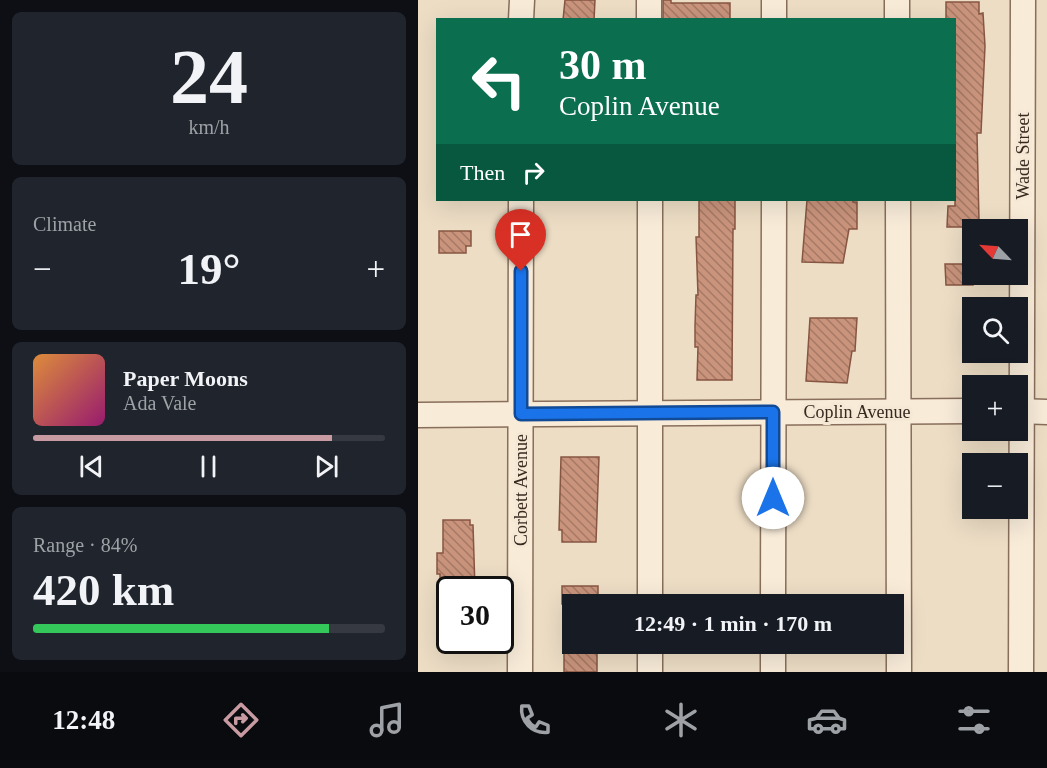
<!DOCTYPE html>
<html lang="en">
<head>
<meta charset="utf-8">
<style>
	body { margin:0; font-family:Georgia,serif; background:#20242c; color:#f1f3f6; height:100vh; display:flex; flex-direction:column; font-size:22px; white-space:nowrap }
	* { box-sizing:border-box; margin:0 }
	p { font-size:20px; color:#9ea1a6 }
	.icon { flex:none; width:33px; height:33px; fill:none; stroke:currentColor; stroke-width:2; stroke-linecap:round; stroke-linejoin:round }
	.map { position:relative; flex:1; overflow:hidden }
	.sheet { display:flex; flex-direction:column; gap:12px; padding:12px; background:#0d0f14; width:418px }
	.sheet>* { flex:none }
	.top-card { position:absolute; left:18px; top:18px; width:520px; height:183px; border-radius:0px; box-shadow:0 6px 24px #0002; background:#0b6e4f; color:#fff; overflow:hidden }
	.needle { width:39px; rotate:295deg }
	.controls { position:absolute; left:544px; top:219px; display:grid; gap:12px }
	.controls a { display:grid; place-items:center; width:66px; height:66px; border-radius:0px; background:#171b24; box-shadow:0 6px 24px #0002; font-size:30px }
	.speed { position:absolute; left:18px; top:576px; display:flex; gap:12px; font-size:30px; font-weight:700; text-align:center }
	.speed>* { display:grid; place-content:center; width:78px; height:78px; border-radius:50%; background:#171b24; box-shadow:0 6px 24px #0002; line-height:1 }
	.speed .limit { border:3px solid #111; border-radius:9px; background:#fff; color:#111 }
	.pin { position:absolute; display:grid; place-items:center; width:51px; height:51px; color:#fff; margin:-62px -26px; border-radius:50% 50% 50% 0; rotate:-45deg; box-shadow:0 0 6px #0007 }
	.pin .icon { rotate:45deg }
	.me { position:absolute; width:66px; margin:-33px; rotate:0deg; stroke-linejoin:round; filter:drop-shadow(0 0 4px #0008) }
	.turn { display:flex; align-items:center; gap:21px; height:126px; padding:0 24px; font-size:27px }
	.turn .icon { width:78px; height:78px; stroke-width:2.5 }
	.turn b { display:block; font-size:42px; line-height:51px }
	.then { display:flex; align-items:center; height:57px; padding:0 24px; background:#0003; gap:12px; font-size:22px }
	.big { font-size:45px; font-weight:600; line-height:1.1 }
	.sheet .card { flex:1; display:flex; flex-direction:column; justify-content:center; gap:9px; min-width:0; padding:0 21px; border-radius:9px; background:#20242c }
	.sheet .dial { align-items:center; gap:0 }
	.dial b { font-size:78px; line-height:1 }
	.song { display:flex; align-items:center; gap:18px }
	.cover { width:72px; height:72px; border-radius:9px; background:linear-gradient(135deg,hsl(30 70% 55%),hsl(320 70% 35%)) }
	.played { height:6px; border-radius:3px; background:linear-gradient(90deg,#c89aa1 85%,#363941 85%) }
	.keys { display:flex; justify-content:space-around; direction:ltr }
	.heat { display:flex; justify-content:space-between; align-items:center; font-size:33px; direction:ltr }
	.charge { height:9px; border-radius:4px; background:linear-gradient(90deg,#34c759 84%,#363941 0) }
	.trip { position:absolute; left:144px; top:594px; width:342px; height:60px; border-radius:0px; background:#171b24; box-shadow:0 6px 24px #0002; font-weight:600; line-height:60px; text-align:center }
	.menu { display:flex; height:96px; justify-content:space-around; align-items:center; background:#090b0e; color:#9ea1a6 }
	.menu .icon { width:42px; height:42px }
	.menu .selected { color:#c89aa1 }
	.menu b { font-size:27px; color:#f1f3f6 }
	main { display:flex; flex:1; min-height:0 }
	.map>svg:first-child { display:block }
	.building { fill:url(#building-back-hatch); stroke:#865642; stroke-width:1.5 }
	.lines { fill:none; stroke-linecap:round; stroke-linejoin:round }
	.minor-casing { stroke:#886e5b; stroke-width:27 }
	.minor { stroke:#f8ebd8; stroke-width:24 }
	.route-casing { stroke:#114b97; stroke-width:15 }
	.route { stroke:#1a73e8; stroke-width:10 }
	.labels { text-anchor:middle; stroke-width:6; stroke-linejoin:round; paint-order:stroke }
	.street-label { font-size:18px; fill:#38281f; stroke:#f5e8d4 }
</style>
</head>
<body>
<main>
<section class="sheet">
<div class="card dial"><b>24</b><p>km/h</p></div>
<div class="card"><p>Climate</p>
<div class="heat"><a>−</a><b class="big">19°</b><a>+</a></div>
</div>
<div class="card">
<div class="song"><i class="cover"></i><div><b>Paper Moons</b><p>Ada Vale</p></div></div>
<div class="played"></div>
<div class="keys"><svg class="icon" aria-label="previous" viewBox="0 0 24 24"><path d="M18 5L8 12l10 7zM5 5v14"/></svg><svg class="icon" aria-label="pause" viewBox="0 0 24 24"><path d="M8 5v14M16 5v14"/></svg><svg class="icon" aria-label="next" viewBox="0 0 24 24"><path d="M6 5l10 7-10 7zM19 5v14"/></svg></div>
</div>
<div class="card"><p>Range · 84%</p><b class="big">420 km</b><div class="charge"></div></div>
</section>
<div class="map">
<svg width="629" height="672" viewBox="0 0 629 672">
	<defs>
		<pattern id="building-back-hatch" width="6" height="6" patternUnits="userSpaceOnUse" patternTransform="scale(1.5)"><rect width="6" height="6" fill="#ca947c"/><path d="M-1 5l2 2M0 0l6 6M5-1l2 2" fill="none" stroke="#a57965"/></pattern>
	</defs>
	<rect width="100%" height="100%" fill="#edddc5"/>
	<g class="building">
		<path d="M147 0H177L176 20H145Z"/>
		<path d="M245 0H253V3H312V20H245Z"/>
		<path d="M528 2H561V14L565 13 567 46 563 133H559L561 221H556V227H529L530 206H537V20H528Z"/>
		<path d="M281 200H317V229H315L314 380H279L280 347H277V326L278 295H280L278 237H281Z"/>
		<path d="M389 200H435V202H439V229H431L425 263 384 262Z"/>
		<path d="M21 231H53V246H48V253H21Z"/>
		<path d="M527 264H555V285H528Z"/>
		<path d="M392 318H439L437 351H434L429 383 388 381Z"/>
		<path d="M143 457H181L178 542H144V530H141Z"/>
		<path d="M25 520H52V525H55L57 590H22V574H19V553H25Z"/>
		<rect x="144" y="586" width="36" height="18"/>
		<rect x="146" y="653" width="33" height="19"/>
	</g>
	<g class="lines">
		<defs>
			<g id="minor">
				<path d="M231 0V20"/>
				<path d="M479 0V20"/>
				<path d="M103 20 104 0"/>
				<path d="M356 20V0"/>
				<path d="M232 200V604"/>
				<path d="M480 200 481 672"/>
				<path d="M600 411 629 412"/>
				<path d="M0 415 555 411"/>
				<path d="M355 604 356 200"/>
				<path d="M102 672 103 200"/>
				<path d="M232 672V644"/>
				<path d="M355 672V644"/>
				<path d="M603 672 605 0"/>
			</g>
		</defs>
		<use href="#minor" class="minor-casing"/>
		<use href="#minor" class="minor"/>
	</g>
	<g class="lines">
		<defs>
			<path id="route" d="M103 271V414L355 412V498"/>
		</defs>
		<use href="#route" class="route-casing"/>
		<use href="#route" class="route"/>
	</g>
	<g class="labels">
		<g class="street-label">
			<text transform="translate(605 156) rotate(-90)" y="6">Wade Street</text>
			<text x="439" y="418">Coplin Avenue</text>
			<text transform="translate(103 490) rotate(-90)" y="6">Corbett Avenue</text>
		</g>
	</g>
</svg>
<div class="controls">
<a><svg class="needle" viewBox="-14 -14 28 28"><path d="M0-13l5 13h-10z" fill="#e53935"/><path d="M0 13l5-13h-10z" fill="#9ea1a6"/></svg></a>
<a><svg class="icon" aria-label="search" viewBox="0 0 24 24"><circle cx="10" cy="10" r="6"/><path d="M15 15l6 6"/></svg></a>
<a>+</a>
<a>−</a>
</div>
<div class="speed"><div class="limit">30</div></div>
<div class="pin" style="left:103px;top:271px;background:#d93025"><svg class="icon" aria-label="arrive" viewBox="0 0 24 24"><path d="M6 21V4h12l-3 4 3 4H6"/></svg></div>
<svg class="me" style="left:355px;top:498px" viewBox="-20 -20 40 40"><circle r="19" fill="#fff"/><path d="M0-13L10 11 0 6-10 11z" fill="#1a73e8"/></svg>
<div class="trip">12:49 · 1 min · 170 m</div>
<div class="top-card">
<div class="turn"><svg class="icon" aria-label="left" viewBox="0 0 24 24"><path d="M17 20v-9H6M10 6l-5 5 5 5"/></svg><div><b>30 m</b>Coplin Avenue</div></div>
<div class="then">Then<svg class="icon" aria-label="right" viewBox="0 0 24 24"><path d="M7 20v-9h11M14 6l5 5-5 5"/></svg></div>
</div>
</div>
</main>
<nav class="menu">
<b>12:48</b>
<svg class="icon selected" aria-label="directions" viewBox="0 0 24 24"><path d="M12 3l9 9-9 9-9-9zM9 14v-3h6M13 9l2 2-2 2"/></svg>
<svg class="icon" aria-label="music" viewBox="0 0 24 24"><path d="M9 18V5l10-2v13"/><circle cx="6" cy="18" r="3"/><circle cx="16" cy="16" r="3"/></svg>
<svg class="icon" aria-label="phone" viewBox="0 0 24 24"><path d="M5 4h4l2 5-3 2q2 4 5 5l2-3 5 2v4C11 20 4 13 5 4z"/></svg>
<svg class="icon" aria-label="climate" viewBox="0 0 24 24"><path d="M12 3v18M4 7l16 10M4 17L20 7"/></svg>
<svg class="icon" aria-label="car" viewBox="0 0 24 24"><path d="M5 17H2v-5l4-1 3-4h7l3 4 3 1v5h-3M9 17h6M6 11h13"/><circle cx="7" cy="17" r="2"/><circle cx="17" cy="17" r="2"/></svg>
<svg class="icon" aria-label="filters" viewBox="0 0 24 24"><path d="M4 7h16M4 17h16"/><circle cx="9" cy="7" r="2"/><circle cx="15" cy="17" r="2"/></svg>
</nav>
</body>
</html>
